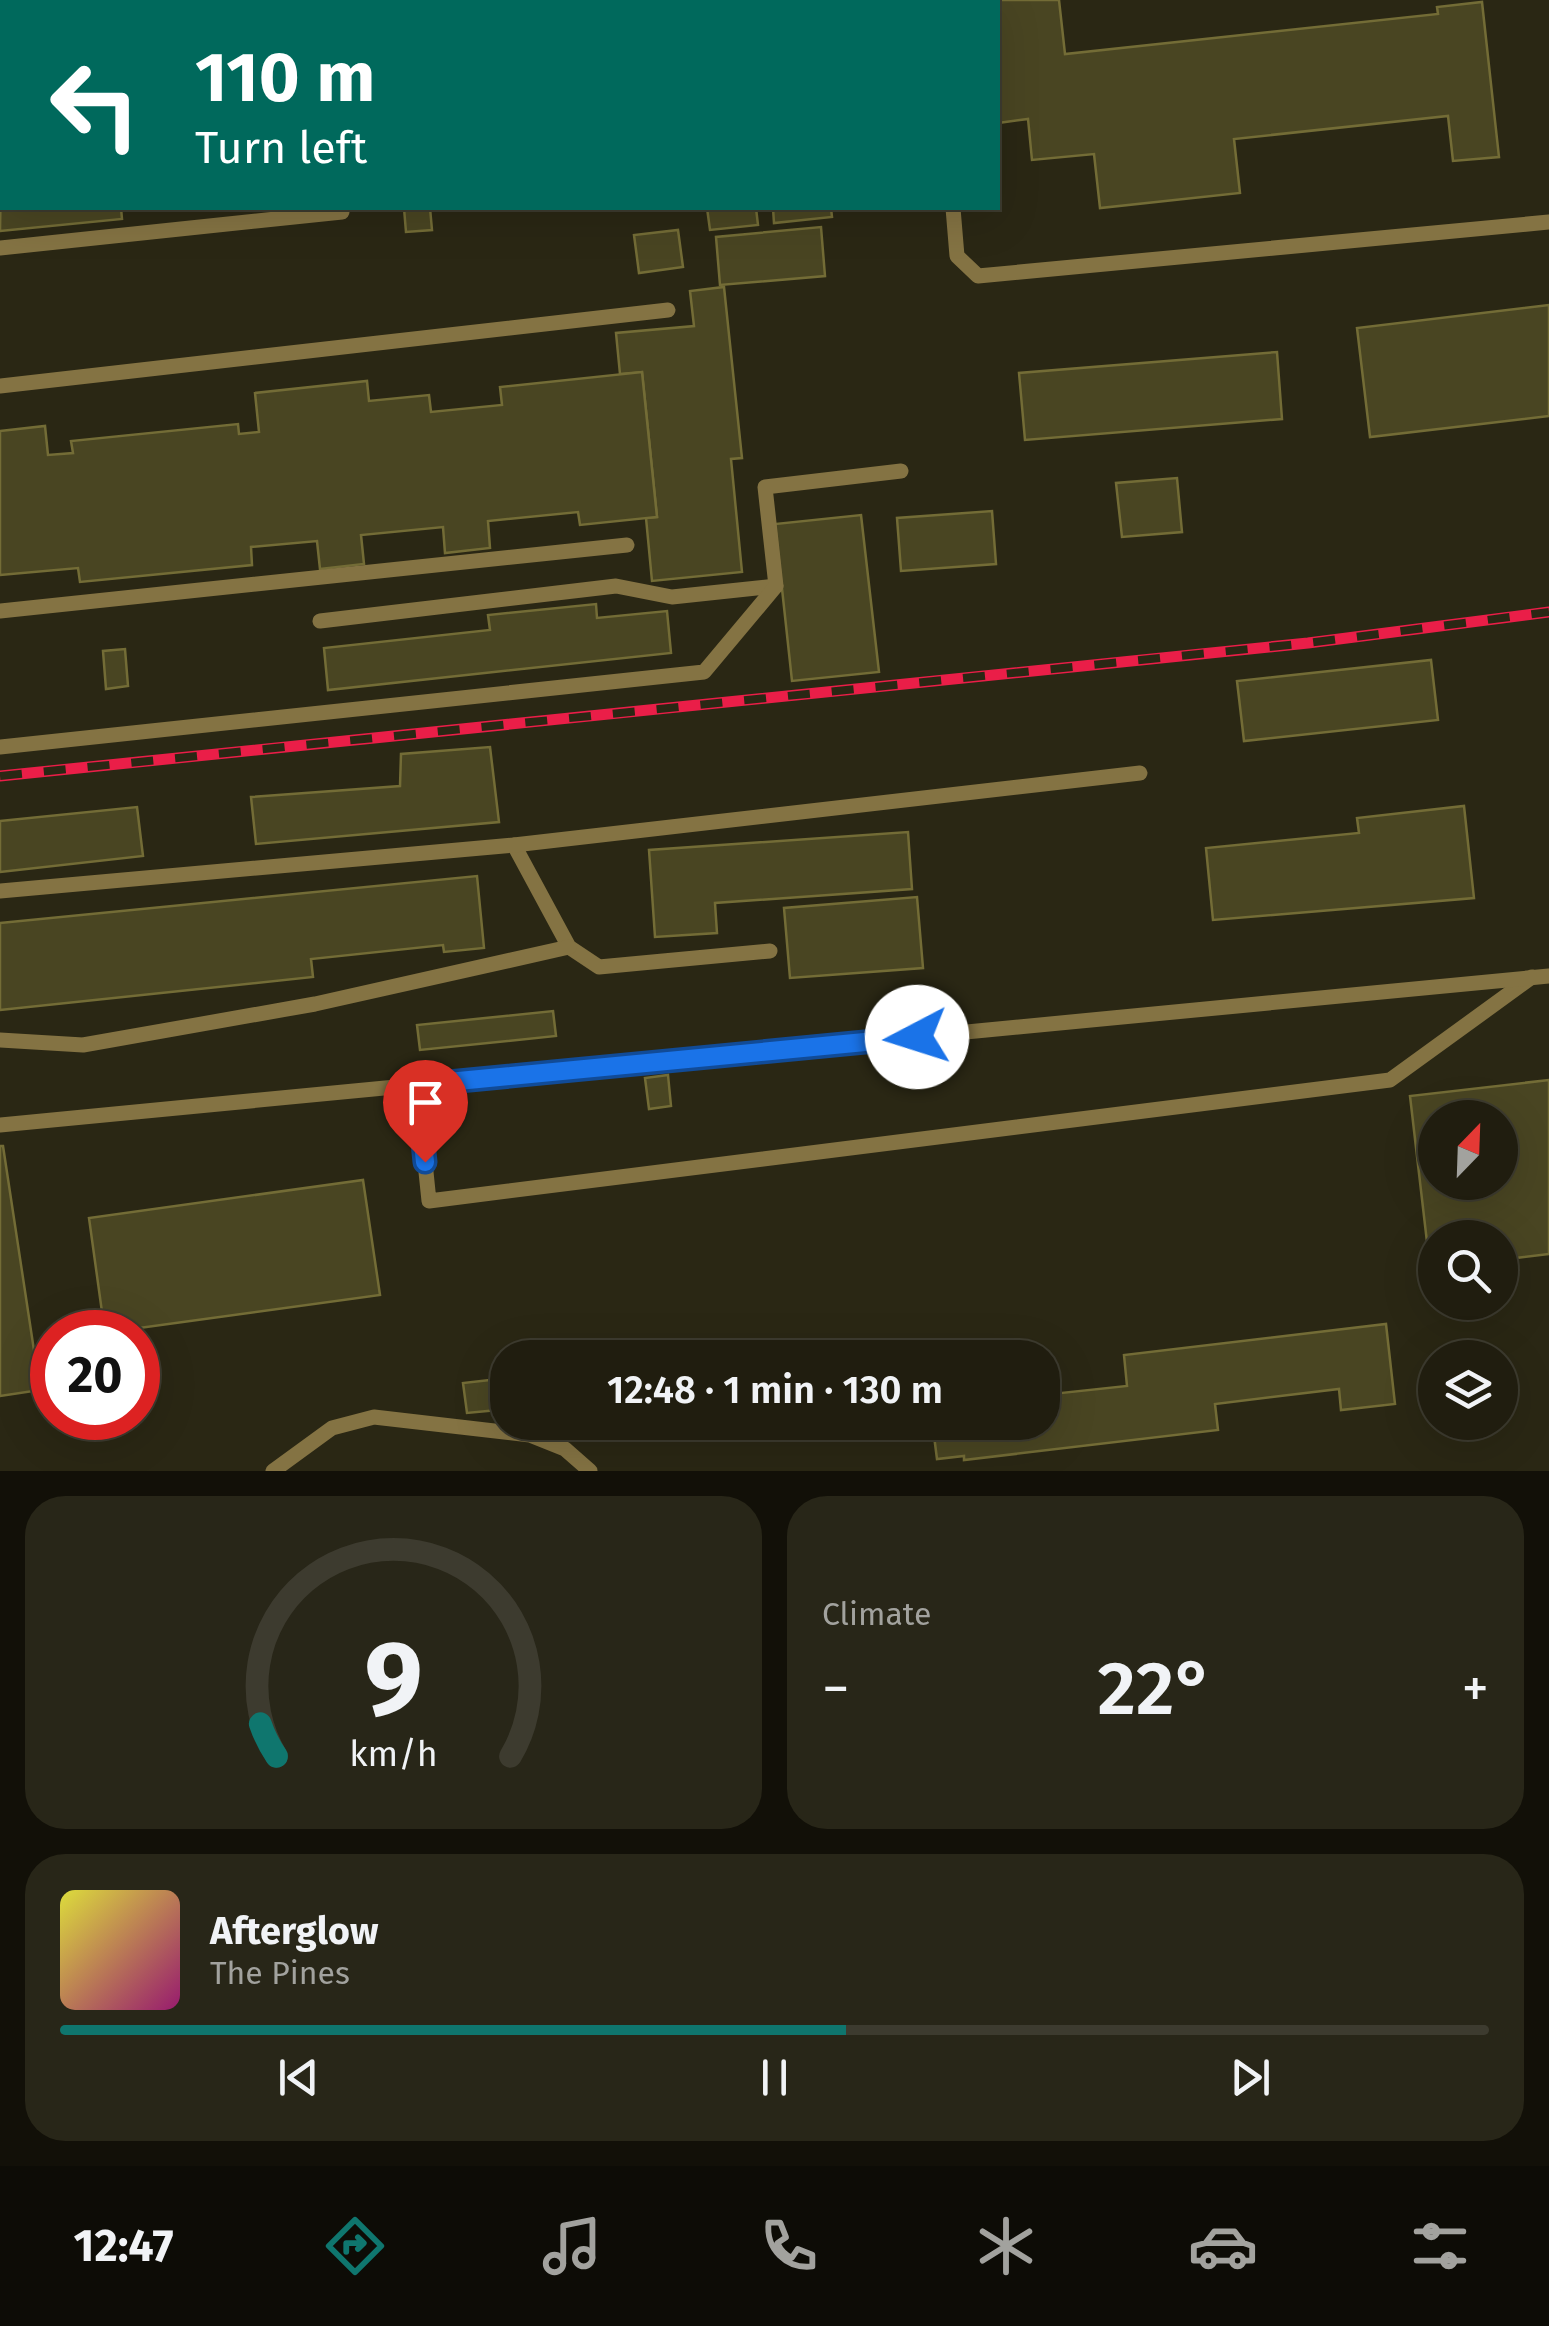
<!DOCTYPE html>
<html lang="en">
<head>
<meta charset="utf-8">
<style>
	body { margin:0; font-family:"Fira Sans",sans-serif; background:#282618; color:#f1f3f6; height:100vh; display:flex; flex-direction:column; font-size:38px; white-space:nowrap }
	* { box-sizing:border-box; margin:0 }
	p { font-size:32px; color:#a2a29e }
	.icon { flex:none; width:55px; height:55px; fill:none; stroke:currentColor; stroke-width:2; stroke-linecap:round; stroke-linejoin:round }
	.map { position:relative; height:1471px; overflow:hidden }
	.side { display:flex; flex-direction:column; gap:25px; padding:25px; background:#121008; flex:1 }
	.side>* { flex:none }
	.hud { position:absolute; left:0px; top:0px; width:1000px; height:210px; box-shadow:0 10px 40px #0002,0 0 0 2px #3d3b2f; background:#00695c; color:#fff; overflow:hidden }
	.needle { width:65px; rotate:23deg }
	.fabs { position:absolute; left:1418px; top:1100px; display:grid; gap:20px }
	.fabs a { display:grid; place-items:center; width:100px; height:100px; border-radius:50%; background:#201d0f; box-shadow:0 10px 40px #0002,0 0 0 2px #3d3b2f; font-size:50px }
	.speed { position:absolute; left:30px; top:1310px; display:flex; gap:20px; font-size:50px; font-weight:700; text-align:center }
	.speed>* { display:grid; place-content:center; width:130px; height:130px; border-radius:50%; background:#201d0f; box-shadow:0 10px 40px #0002,0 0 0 2px #3d3b2f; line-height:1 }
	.speed .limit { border:15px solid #d22; background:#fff; color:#111 }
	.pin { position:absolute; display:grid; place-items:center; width:85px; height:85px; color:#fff; margin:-102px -42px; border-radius:50% 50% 50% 0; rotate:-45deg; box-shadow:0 0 10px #0007 }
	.pin .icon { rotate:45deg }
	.me { position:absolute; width:110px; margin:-55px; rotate:265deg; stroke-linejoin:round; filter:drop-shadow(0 0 8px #0008) }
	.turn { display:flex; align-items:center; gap:35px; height:210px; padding:0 30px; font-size:45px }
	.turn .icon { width:130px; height:130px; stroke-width:2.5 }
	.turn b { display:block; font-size:70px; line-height:85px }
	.big { font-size:75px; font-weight:600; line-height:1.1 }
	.side .widget { flex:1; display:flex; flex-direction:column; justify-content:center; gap:15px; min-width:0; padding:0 35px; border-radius:40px; background:#282618 }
	.side .dial { align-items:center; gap:0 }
	.dial svg { height:260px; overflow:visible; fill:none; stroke:#3d3b2f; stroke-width:7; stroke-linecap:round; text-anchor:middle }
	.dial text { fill:#f1f3f6; stroke:none }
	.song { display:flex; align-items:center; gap:30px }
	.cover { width:120px; height:120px; border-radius:15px; background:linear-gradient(135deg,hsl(60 70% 55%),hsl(320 70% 35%)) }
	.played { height:10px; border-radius:5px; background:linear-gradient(90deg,#0f766e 55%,#3d3b2f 55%) }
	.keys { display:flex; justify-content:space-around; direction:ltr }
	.heat { display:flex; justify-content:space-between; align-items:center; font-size:55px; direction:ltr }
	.side .tiles { flex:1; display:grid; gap:25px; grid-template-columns:1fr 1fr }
	.widget:last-child { grid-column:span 2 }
	.trip { position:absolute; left:490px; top:1340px; width:570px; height:100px; border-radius:40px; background:#201d0f; box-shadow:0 10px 40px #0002,0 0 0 2px #3d3b2f; font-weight:600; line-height:100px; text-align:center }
	.dock { display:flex; height:160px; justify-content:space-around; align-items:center; background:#0d0c06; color:#a2a29e }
	.dock .icon { width:70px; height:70px }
	.dock .on { color:#0f766e }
	.dock b { font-size:45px; color:#f1f3f6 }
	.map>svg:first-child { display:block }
	.building { fill:#494522; stroke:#736c36; stroke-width:2.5; fill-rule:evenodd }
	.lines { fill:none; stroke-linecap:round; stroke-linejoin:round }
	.service { stroke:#847343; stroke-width:15 }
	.rail-casing { stroke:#ea1e48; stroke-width:11 }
	.rail { stroke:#2a2714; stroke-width:8; stroke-dasharray:22; stroke-linecap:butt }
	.route-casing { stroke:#114b97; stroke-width:25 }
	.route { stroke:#1a73e8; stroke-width:18 }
</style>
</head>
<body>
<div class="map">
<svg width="1549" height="1471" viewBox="0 0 1549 1471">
	<rect width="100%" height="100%" fill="#2a2714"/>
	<g class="building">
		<path d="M0 0H465L466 2H2L0 47Z"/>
		<path d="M971 0H1059L1065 54 1438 14 1437 7 1482 2 1499 157 1453 161 1448 116 1234 139 1240 193 1100 208 1094 154 1032 160 1028 119 998 123V2Z"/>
		<path d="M2 116V208H121L122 219 0 231Z"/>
		<path d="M404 208H430L432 230 406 232Z"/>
		<path d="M707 208H756L758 225 710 230Z"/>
		<path d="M773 208H831L832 217 774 223Z"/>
		<path d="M821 227 825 276 720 285 716 237Z"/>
		<path d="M678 230 683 267 639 273 634 235Z"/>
		<path d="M724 287 742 458 731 459 742 572 652 581 646 518 657 517 642 372 620 374 616 333 694 326 690 291Z"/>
		<path d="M1549 305V416L1370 437 1357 328Z"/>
		<path d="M1277 352 1282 419 1025 440 1019 373Z"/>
		<path d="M642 372 657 517 580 525 578 512 488 521 490 548 445 553 443 527 361 535 364 564 320 569 317 541 251 547 252 565 80 582 78 568 0 575V431L45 426 48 455 73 453 71 441 238 424 239 434 259 432 255 393 367 381 369 401 429 395 431 412 502 405 500 387Z"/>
		<path d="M1177 478 1182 532 1122 537 1116 483Z"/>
		<path d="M992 511 996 564 901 571 897 518Z"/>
		<path d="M861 515 879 672 792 681 775 524Z"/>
		<path d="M596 604 597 618 667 611 671 653 328 690 324 648 490 630 488 615Z"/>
		<path d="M125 649 128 686 106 689 103 651Z"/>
		<path d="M1431 660 1438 720 1244 741 1237 681Z"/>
		<path d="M490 747 499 822 256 844 251 797 400 786 401 754Z"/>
		<path d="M1464 806 1474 898 1213 920 1206 848 1359 833 1357 818Z"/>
		<path d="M137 807 143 856 0 872V821Z"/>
		<path d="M908 832 912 889 715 903 717 933 655 937 649 850Z"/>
		<path d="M477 876 484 948 444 952 443 945 311 959 313 977 0 1010V923Z"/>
		<path d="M917 897 923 968 790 978 784 908Z"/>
		<path d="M553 1011 556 1036 420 1050 417 1025Z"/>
		<path d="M668 1075 671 1106 649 1109 645 1078Z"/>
		<path d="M1549 1080V1254L1500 1260V1238H1435V1267L1430 1268 1410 1096ZM1435 1118H1500V1182H1435Z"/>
		<path d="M0 1146H3L40 1390 0 1396Z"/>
		<path d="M363 1180 380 1295 110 1332H80L78 1315 102 1312 89 1218Z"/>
		<path d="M1386 1324 1395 1404 1341 1410 1339 1389 1215 1404 1218 1430 964 1460V1456L937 1459 933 1428 961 1422H1042V1395L1127 1386 1124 1355Z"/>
		<path d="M508 1378V1409L467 1413 463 1383Z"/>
	</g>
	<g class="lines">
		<g class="service">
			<path d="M953 208 957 256 978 276 1549 222"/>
			<path d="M0 248 342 212"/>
			<path d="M0 386 668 310"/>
			<path d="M0 611 627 545"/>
			<path d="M320 621 616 586 672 597 776 586"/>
			<path d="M0 747 704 672 776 586 765 487 901 471"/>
			<path d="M514 845 569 947 599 967 770 951"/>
			<path d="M0 891 514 845 1140 773"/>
			<path d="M0 1040 83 1045 315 1004 569 947"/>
			<path d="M417 1085 429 1201 1390 1080 1532 977"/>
			<path d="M0 1125 1549 976"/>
			<path d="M273 1471 332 1428 374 1417 530 1435 565 1449 590 1471"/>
		</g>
		<defs>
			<path id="rail" d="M0 776 1308 643 1549 612"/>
		</defs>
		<use href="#rail" class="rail-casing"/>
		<use href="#rail" class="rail"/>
	</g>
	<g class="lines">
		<defs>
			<path id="route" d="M425 1162 417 1085 917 1037"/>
		</defs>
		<use href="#route" class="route-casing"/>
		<use href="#route" class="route"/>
	</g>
</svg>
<div class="fabs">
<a><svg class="needle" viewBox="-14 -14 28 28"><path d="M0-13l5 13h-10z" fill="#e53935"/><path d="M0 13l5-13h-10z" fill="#a2a29e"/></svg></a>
<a><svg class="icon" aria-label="search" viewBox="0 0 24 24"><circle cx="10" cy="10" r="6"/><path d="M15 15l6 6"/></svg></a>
<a><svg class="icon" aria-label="layers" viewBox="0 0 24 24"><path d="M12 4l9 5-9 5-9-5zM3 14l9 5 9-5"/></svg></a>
</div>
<div class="speed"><div class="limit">20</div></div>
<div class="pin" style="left:425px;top:1162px;background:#d93025"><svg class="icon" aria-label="arrive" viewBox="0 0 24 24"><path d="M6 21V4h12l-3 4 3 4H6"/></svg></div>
<svg class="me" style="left:917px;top:1037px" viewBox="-20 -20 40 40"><circle r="19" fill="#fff"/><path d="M0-13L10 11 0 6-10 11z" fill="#1a73e8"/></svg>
<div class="trip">12:48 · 1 min · 130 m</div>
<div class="hud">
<div class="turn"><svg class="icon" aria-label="left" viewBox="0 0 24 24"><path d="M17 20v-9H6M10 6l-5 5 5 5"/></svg><div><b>110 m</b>Turn left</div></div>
</div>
</div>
<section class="side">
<div class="tiles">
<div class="widget dial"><svg viewBox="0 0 100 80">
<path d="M14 69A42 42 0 1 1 86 69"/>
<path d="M14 69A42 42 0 0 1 9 59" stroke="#0f766e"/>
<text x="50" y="56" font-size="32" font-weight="700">9</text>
<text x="50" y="72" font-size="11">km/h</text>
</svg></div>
<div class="widget"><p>Climate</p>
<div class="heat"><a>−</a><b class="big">22°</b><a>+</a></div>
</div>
<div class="widget">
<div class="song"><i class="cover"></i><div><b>Afterglow</b><p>The Pines</p></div></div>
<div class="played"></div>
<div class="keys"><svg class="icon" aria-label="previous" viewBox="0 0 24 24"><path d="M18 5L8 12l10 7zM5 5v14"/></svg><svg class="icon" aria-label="pause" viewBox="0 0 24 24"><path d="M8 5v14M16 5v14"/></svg><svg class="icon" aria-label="next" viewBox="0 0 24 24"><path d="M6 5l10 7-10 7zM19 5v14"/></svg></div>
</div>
</div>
</section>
<nav class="dock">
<b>12:47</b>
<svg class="icon on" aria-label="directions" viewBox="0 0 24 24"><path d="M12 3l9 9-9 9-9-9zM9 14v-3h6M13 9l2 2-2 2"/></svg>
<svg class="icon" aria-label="music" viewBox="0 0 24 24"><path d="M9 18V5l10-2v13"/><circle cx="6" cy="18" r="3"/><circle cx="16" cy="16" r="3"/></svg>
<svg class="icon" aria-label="phone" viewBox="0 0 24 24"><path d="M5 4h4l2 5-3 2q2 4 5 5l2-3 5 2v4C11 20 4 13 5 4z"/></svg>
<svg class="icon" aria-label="climate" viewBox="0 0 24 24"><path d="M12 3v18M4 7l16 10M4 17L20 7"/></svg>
<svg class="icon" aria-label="car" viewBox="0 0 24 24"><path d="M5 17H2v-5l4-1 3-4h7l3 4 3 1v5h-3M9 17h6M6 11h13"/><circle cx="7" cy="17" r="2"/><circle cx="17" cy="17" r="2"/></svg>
<svg class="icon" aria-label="filters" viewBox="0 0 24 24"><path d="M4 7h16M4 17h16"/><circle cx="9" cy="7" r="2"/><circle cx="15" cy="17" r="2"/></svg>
</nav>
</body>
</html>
